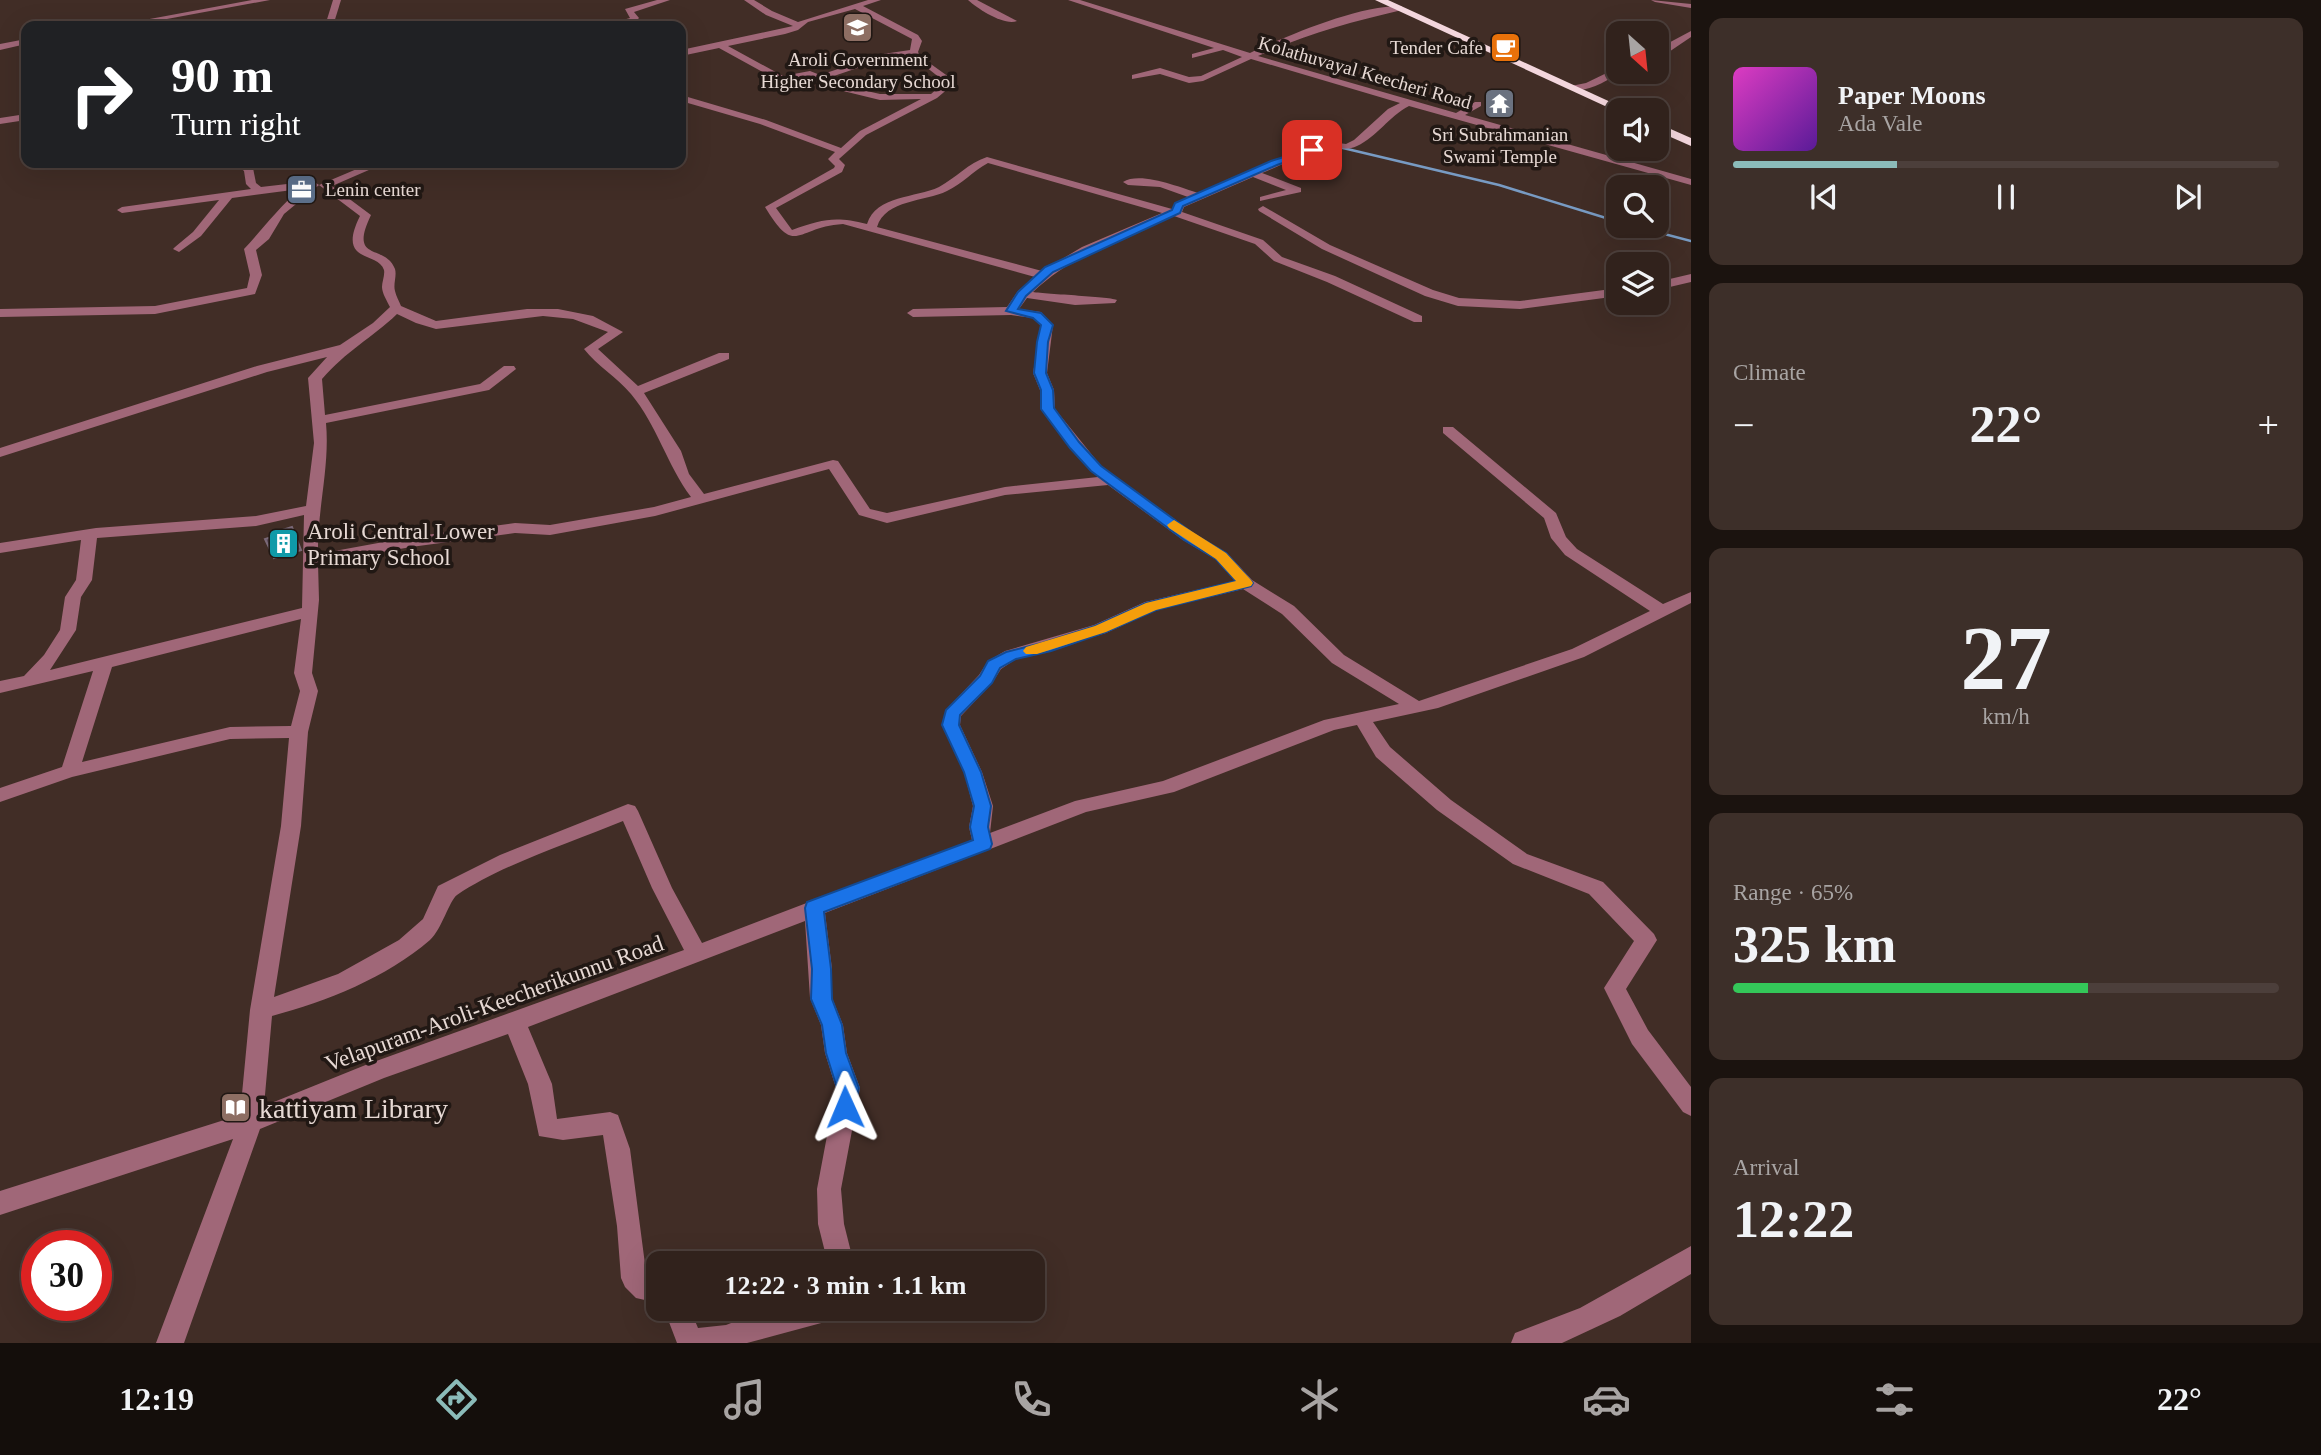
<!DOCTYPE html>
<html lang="en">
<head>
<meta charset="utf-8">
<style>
	body { margin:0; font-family:Georgia,serif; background:#3d2f29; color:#f1f3f6; height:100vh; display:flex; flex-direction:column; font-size:26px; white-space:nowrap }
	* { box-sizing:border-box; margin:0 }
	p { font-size:23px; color:#a8a4a3 }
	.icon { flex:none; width:38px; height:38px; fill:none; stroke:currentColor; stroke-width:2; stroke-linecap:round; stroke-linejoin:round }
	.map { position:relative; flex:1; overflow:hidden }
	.drawer { display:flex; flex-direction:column; gap:18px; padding:18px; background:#1b130f; width:630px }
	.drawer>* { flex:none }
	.guide { position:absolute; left:21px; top:21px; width:665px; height:147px; border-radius:14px; box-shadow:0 7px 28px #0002,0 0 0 2px #4c3f3b; background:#202124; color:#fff; overflow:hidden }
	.needle { width:46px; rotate:153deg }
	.tools { position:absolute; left:1606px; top:21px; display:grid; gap:14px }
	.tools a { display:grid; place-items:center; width:63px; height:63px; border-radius:14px; background:#31221c; box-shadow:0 7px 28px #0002,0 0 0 2px #4c3f3b; font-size:35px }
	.speed { position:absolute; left:21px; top:1230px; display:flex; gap:14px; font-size:35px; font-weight:700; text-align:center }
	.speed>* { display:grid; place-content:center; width:91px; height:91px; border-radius:50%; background:#31221c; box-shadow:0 7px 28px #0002,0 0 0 2px #4c3f3b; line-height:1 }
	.speed .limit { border:10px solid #d22; background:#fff; color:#111 }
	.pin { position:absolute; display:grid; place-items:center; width:60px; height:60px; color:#fff; margin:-30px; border-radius:14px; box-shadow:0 4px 10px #0006 }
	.me { position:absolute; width:77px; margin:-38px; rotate:359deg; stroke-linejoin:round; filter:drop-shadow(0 0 5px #0008) }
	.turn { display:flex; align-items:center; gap:24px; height:147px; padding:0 35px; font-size:32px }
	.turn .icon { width:91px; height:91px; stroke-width:2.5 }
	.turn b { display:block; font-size:49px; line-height:60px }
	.big { font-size:52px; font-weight:800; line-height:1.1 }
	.drawer .widget { flex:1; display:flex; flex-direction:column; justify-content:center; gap:10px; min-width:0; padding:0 24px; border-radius:14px; background:#3d2f29 }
	.drawer .dial { align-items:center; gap:0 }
	.dial b { font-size:91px; line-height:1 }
	.song { display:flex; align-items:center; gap:21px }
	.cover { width:84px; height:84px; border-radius:10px; background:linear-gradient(135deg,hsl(310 70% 55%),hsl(270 70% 35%)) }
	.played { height:7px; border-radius:4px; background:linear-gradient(90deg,#8bbbb9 30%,#4c3f3b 30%) }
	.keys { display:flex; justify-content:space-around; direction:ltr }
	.heat { display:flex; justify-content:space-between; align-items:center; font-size:38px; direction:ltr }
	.charge { height:10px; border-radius:5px; background:linear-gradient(90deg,#34c759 65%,#4c3f3b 0) }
	.trip { position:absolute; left:646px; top:1251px; width:399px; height:70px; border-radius:14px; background:#31221c; box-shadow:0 7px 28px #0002,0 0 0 2px #4c3f3b; font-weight:800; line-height:70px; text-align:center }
	.tabs { display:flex; height:112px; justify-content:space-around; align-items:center; background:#140e0b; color:#a8a4a3 }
	.tabs .icon { width:49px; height:49px }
	.tabs .on { color:#8bbbb9 }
	.tabs b { font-size:32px; color:#f1f3f6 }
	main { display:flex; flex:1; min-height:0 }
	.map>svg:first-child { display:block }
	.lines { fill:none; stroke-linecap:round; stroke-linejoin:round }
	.stream { stroke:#789bc3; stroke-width:2.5 }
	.building { fill:#5a4958; stroke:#7a6978; stroke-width:2 }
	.minor { fill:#a06778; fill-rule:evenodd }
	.highway { fill:#f3d6dd; fill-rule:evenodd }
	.route { fill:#1a73e8; stroke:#114b97; stroke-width:2 }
	.slow { fill:#f59e0b }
	.labels { text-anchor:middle; stroke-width:7; stroke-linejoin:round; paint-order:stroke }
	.far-poi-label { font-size:19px; fill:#e7d9d4; stroke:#211814 }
	.far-street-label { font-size:19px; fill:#e7d9d4; stroke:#211814 }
	.poi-label { font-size:23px; fill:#e7d9d4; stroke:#211814; text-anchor:start }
	.street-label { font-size:23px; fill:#e7d9d4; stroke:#211814 }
	.near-poi-label { font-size:28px; fill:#e7d9d4; stroke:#211814; text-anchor:start }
</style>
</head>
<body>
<main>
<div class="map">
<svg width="1691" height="1343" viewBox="0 0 1691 1343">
	<rect width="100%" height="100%" fill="#412d26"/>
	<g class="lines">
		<g class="stream">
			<path d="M1343 148 1499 185 1619 222"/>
			<path d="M1634 226 1691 241"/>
		</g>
	</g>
	<path class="building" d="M292 527 301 550 274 558 265 539 281 534 279 531Z"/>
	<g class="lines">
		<g class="minor">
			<path d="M252 0H270L129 26H112Z"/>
			<path d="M333 0H341L333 26H325Z"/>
			<path d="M657 0H670L634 12 639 18 635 22 601 26 630 18 625 9Z"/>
			<path d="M744 0H754L772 11 798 22 868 0H881L863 6 918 35 922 41 918 52 921 57 956 82 937 98 866 135 839 159 845 165 842 172 776 208 792 230C823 219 835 216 867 224 876 195 916 198 939 187 956 178 968 163 987 157L1172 209 1175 203 1188 197 1160 187 1128 185 1123 182C1140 171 1179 187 1198 193L1290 154 1331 142 1346 144 1354 140 1388 109 1400 103 1251 59 1203 81 1189 83 1160 74 1132 79V75L1160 68 1189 77 1201 76 1242 57 1223 50 1192 58V54L1214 48 1068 0H1080L1250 53C1289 35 1359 5 1402 6V10C1350 22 1307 34 1258 56L1456 113 1475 102H1481V106L1465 115 1691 179V185L1409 106C1389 116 1377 137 1357 146 1347 151 1340 147 1330 148 1307 152 1284 164 1262 173L1301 188V192L1260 201V197L1286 190 1253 177 1184 207 1182 212 1263 240 1282 257 1335 276 1422 316V322H1414L1327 282 1274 261 1255 244 1174 216C1124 237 1073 254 1033 292 1046 294 1113 297 1117 300L1115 303 1075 305 1027 298 1019 309 1041 312 1053 325 1047 373 1054 390 1055 409 1101 466 1195 534 1227 553 1252 580 1294 606 1344 655 1419 701 1572 649 1650 611 1565 555 1551 538 1544 518 1443 433V427H1453L1556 513 1566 537 1577 549 1663 604 1691 592V603L1584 657 1438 708 1373 722 1390 747 1451 800 1527 854 1603 882 1654 934 1657 940 1626 989 1648 1030 1691 1087V1116L1683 1112 1632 1044 1604 988 1634 941 1589 894 1513 864 1437 810 1376 757 1357 725 1334 730 1174 792 1086 812 825 913 832 969V998L843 1025 847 1053 860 1088 841 1189 844 1224 854 1264H828L818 1224 817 1189 836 1088 825 1053 821 1025 810 998 805 921 528 1027 552 1084 557 1119 610 1112 618 1115 630 1149 646 1272 651 1276 658 1277V1303L636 1298 625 1287 621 1278 617 1226 603 1135 563 1140 539 1136 528 1084 508 1034 384 1078 260 1129 184 1343H156L233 1139 0 1215V1191L240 1115 250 1010 281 826 289 738 230 739 72 777 0 802V788L62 767 93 671 0 693V681L24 676 44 655 60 630 65 597 76 580 81 540 0 553V543L96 528 256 516 306 506 314 443 308 378 327 357 267 372 0 457V448L257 366 340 345 373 323 390 307C387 301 382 293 382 287 382 282 385 275 384 270 378 251 336 264 360 216L319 185 284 214 269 239 256 250 262 275 255 294 155 314 0 317V309L155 306 247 288 250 275 244 249C263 229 278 208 300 189L232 198 201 236 179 252 173 249 175 247 193 232 219 200 122 213 117 210 122 207 251 189 246 184 244 171 234 163H245L253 168 256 183 261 187 313 181 319 185 371 163H385L332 186 371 215C348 263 385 243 395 269 397 276 393 284 395 291 396 296 399 301 401 306L436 321 527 309H558L593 316 623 332 598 349 638 386 719 353H729V359L644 393 681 451 689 474 704 494 833 460 838 461 870 509 887 513 1005 487 1098 477 1041 409 1040 390 1033 373 1041 326 1033 318 1011 315 913 317 907 313 913 309 1007 307 1018 291 1035 277 843 224C795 227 796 258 765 207L834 168 835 166 828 159 835 152 760 124 681 101V95L766 120 841 148 860 131 921 99 880 100 839 90 809 77 779 81 719 48 681 56V50L793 26 766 15ZM855 9 912 39 910 50 883 54 820 75 810 71 783 76 728 46 785 34 798 30 808 22ZM911 55 945 82 931 94H880L845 86 828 78 887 58ZM988 163 1162 213 1082 247 1042 271 877 227C886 199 925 202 947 191 962 184 973 171 988 163ZM397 314 416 323 436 329 543 316 573 319 608 332 584 349C597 366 617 377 631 394 657 425 667 465 691 497L654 507 550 525 515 523 411 537 318 554C317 510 330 467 326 423L489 390 516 369 514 366H504L480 384 325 415 322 379C346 351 372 338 397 314ZM829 469 859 515 887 523 1005 495 1108 485 1183 540 1215 559 1235 581 1145 602 1094 625 1005 651 988 661 979 675 946 710 942 725 964 772 973 806 969 827 972 840 702 943 672 888 638 811 635 806 628 804 500 855 438 886 423 919 399 940 338 974 274 997 301 826 308 732 318 691 312 673 319 600 318 563 411 547 515 533 550 535 655 516ZM304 515 302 608 50 670 76 630 81 597 92 580 97 538 256 526ZM1243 589 1282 614 1332 663 1399 704 1324 720 1163 781 1075 801 990 833 993 806 982 772 960 725 961 716 992 683 1001 669 1016 659 1106 633 1156 610ZM301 619 294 673 300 691 291 726 230 727 82 762 112 667ZM623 821 652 888 684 950 368 1064 264 1106 272 1016C327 1001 386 978 430 940 442 929 449 901 457 895 501 865 572 842 623 821Z"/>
			<path d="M968 0H977L1017 21C1004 26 978 9 968 0Z"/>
			<path d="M1651 0 1691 4V8L1655 2Z"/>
			<path d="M1691 31V37L1657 60V51L1661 47Z"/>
			<path d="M26 39V44L0 50V44Z"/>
			<path d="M1619 67V72H1622C1606 80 1584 97 1566 87L1586 83Z"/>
			<path d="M26 114V120L0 124V118Z"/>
			<path d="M1263 206 1330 245 1433 290 1459 298 1520 301 1619 288V296L1520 309 1458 306 1425 296 1322 249 1259 211 1258 209Z"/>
			<path d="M1691 274V282L1657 290V282Z"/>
			<path d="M1691 1246V1274L1620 1316 1562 1343H1511L1515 1333 1580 1308Z"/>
			<path d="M664 1309H690L698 1328 726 1325 767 1309H838L834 1318 825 1322 747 1343H677Z"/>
		</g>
		<g class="highway">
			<path d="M1375 0H1388L1628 110 1618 112Z"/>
			<path d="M1657 123 1691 138V146L1657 131Z"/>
		</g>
	</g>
	<path class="route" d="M1312 148 1315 149V152L1277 165 1183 206 1180 213 1053 272 1026 296 1018 309 1041 313 1053 325 1048 342 1046 373 1053 390 1054 408 1079 442 1101 466 1194 534 1226 553 1253 583 1251 586 1156 610 1106 632 1051 651 1016 659 1000 668 992 683 960 715 959 725 981 772 991 806 988 827 992 844 990 849 824 912 831 969 832 999 842 1025 846 1053 859 1088 853 1114 845 1117 837 1114 834 1107 837 1088 826 1053 822 1025 811 999 812 969 805 908 807 902 973 840 970 827 974 806 964 772 942 725 946 710 980 676 988 661 1006 652 1042 643 1095 626 1146 603 1236 581 1216 559 1184 540 1091 471 1070 448 1041 409V390L1034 373 1037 342 1041 325 1033 318 1006 311 1018 292 1045 267 1172 210 1175 203 1271 161Z"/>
	<path class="slow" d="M1174 520 1226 553 1251 580 1253 583 1251 586 1156 610 1106 632 1037 654H1026L1023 651 1026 647 1095 626 1146 603 1236 581 1216 559 1169 528 1167 525Z"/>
	<defs>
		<symbol id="school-square" viewBox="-11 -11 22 22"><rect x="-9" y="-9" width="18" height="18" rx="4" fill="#8d6e63" stroke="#211814"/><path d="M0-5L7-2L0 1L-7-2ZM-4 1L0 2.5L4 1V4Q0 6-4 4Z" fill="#fff"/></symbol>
		<symbol id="cafe-square" viewBox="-11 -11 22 22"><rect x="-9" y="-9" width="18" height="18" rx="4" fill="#e8710a" stroke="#211814"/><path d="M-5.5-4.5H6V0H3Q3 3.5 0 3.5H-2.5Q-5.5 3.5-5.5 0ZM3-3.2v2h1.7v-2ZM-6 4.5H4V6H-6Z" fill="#fff"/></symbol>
		<symbol id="temple-square" viewBox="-11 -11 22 22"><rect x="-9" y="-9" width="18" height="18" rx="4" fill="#6b7280" stroke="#211814"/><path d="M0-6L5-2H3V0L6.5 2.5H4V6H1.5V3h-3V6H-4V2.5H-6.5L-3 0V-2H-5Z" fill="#fff"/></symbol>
		<symbol id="office-square" viewBox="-11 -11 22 22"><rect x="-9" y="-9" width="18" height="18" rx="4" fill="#5c6f8a" stroke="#211814"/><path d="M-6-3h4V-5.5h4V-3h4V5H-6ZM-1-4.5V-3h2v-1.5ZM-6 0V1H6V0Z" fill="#fff"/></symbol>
		<symbol id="building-square" viewBox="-11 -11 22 22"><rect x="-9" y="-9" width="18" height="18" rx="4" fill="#0f9aa8" stroke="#211814"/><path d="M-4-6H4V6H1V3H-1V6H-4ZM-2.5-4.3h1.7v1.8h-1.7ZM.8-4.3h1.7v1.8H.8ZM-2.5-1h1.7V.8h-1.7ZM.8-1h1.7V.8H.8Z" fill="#fff"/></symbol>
		<symbol id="library-square" viewBox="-11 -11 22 22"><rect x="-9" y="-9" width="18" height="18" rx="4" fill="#8d6e63" stroke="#211814"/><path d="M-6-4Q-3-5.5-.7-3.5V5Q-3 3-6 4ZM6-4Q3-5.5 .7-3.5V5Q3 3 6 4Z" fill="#fff"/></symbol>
	</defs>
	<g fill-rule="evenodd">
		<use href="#school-square" x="840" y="10" width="35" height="35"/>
		<use href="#cafe-square" x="1488" y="30" width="35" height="35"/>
		<use href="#temple-square" x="1482" y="86" width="35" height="35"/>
		<use href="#office-square" x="284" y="172" width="35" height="35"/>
		<use href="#building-square" x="266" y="526" width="35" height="35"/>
		<use href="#library-square" x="218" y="1090" width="35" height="35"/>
	</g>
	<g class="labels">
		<g class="far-poi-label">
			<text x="1483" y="54" text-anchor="end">Tender Cafe</text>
			<text x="858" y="66">Aroli Government<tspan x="858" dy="22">Higher Secondary School</tspan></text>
			<text x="1500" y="141">Sri Subrahmanian<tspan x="1500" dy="22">Swami Temple</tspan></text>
			<text x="325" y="196" text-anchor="start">Lenin center</text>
		</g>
		<g class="far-street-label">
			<text transform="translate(1365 72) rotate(16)" y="7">Kolathuvayal Keecheri Road</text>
		</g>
		<g class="poi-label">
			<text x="307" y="539">Aroli Central Lower<tspan x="307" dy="26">Primary School</tspan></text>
		</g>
		<g class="street-label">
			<text transform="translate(494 1003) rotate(-20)" y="8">Velapuram-Aroli-Keecherikunnu Road</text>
		</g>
		<g class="near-poi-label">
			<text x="259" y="1118">kattiyam Library</text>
		</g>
	</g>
</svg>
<div class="tools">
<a><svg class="needle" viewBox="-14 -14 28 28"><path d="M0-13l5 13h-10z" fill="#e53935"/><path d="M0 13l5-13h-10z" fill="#a8a4a3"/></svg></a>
<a><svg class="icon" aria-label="sound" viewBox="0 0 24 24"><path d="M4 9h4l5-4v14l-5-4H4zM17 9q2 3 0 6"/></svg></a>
<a><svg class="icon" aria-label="search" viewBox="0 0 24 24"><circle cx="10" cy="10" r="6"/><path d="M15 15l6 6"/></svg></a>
<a><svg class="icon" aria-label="layers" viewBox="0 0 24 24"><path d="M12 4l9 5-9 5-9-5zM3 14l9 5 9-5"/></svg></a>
</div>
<div class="speed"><div class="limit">30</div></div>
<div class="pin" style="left:1312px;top:150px;background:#d93025"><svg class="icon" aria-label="arrive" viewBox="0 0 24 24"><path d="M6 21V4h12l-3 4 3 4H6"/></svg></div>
<svg class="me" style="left:845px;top:1107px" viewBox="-20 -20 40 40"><path d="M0-17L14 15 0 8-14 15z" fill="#1a73e8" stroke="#fff" stroke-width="4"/></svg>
<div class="trip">12:22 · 3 min · 1.1 km</div>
<div class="guide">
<div class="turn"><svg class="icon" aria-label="right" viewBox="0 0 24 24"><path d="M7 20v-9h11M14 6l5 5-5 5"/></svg><div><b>90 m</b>Turn right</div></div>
</div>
</div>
<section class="drawer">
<div class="widget">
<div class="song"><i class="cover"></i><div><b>Paper Moons</b><p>Ada Vale</p></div></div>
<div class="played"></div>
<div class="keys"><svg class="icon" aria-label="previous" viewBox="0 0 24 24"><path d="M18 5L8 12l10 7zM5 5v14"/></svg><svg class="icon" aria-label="pause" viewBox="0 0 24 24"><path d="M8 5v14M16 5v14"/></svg><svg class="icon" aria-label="next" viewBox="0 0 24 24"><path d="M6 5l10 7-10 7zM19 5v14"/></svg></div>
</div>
<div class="widget"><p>Climate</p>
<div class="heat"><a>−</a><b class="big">22°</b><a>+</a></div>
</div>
<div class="widget dial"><b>27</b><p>km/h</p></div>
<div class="widget"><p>Range · 65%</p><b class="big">325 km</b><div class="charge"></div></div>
<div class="widget"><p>Arrival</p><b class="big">12:22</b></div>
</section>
</main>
<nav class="tabs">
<b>12:19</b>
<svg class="icon on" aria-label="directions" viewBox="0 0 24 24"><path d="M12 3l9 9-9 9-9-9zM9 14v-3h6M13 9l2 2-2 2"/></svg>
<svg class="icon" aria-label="music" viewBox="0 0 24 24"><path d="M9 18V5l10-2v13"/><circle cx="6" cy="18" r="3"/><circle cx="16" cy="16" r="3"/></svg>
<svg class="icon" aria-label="phone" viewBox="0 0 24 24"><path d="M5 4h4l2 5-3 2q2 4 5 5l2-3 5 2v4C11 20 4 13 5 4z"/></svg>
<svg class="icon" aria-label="climate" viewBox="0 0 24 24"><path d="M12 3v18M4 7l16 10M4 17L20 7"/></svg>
<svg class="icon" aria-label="car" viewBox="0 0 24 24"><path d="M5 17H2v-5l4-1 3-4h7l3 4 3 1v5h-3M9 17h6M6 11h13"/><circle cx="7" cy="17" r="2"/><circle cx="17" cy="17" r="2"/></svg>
<svg class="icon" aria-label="filters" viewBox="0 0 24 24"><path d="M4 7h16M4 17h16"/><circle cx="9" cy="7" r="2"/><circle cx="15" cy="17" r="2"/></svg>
<b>22°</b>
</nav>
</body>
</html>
